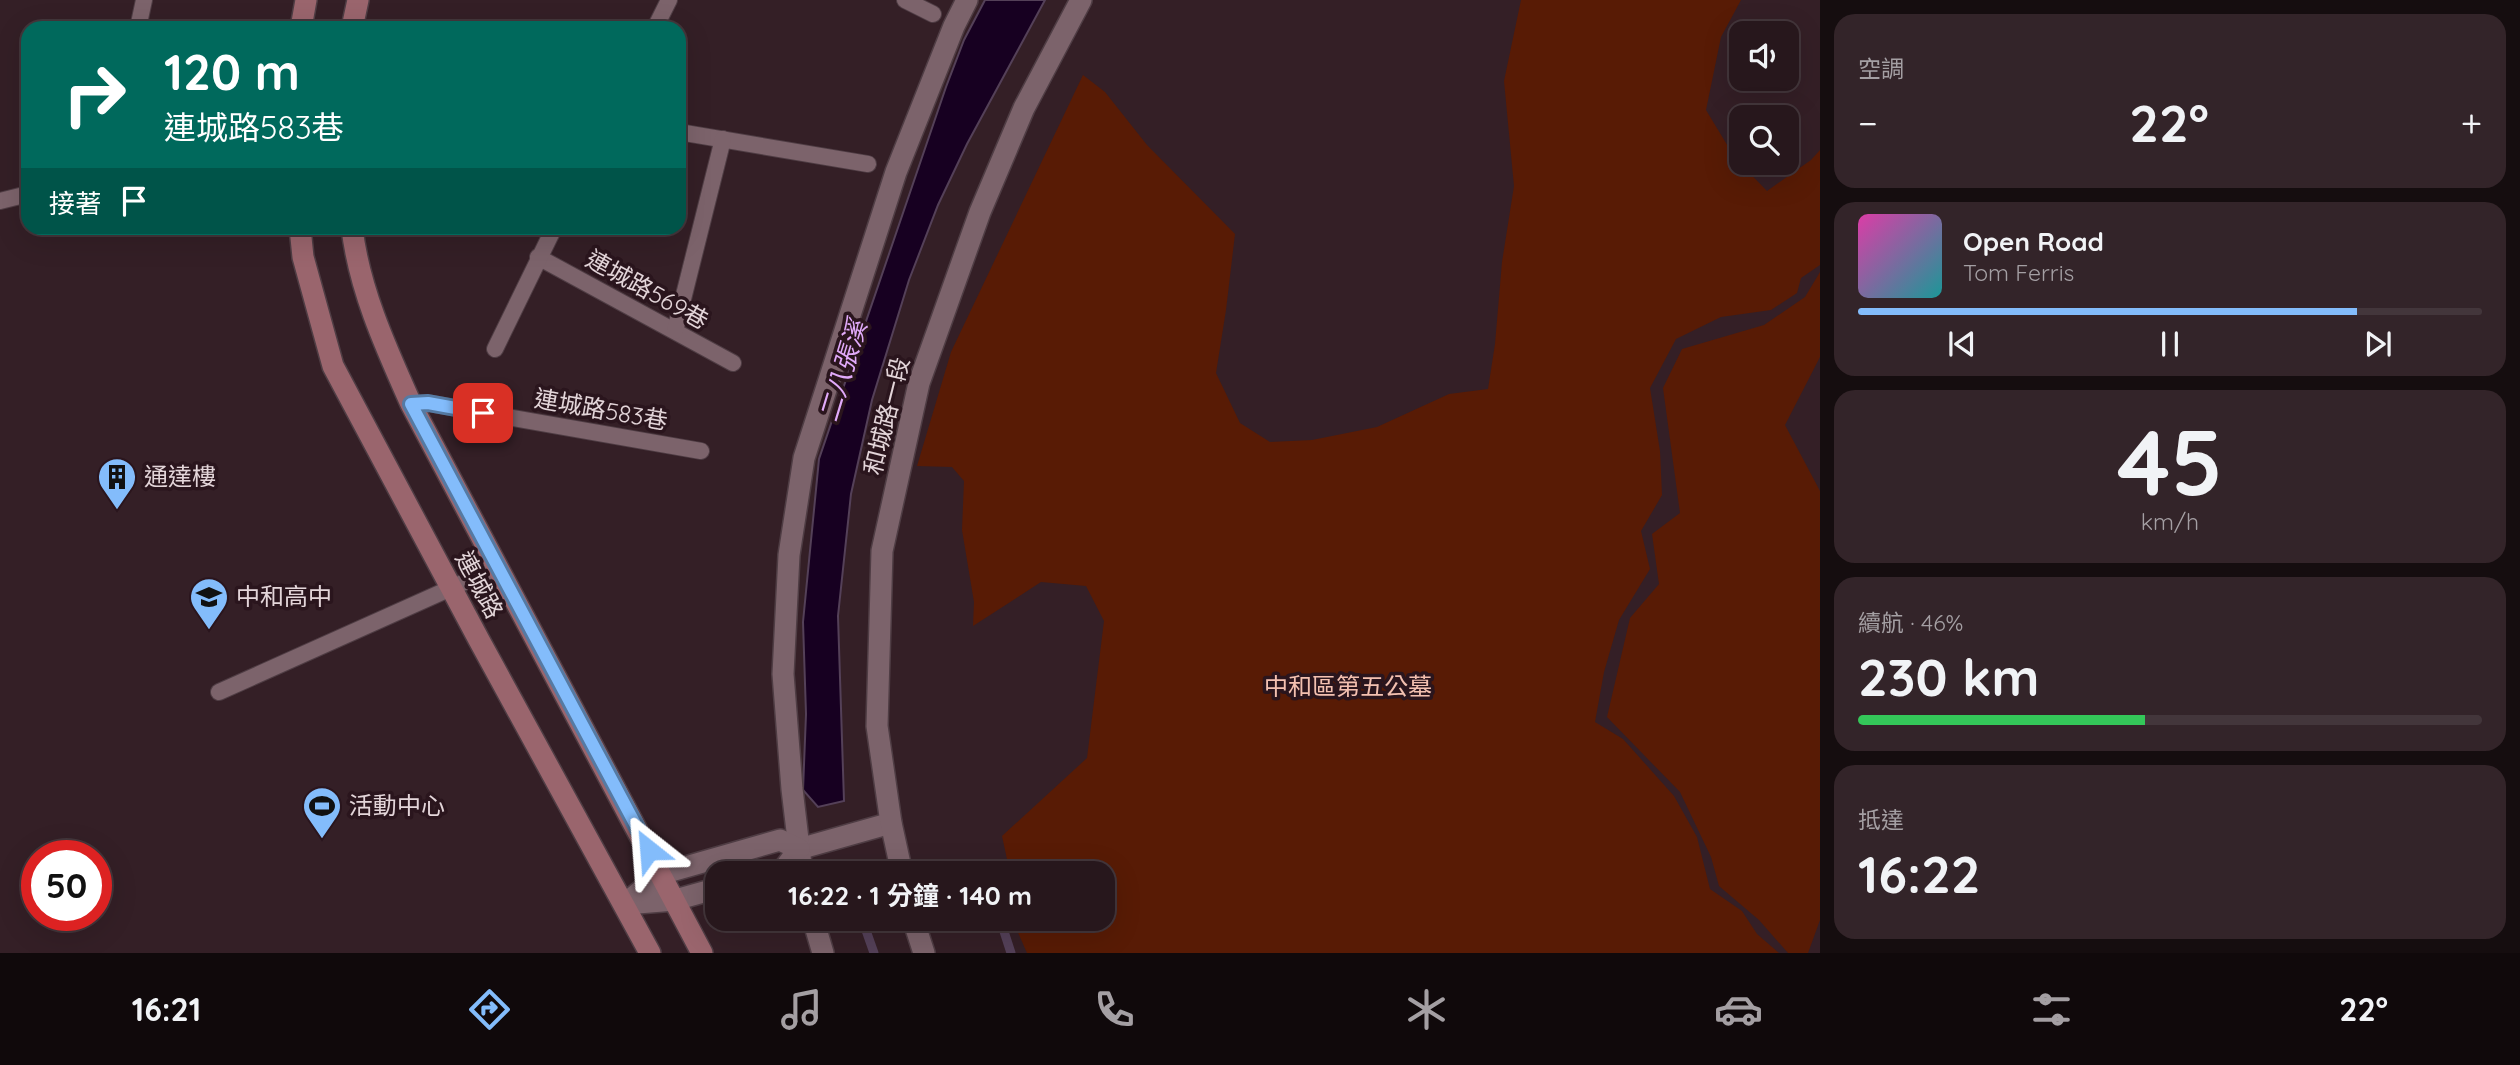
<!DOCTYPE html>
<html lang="zh-TW">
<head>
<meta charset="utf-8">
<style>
	body { margin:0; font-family:Quicksand,"Noto Sans TC",sans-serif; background:#332429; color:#f1f3f6; height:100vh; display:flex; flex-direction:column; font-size:26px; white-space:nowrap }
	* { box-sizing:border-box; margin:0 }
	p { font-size:23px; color:#a49fa3 }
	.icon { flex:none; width:38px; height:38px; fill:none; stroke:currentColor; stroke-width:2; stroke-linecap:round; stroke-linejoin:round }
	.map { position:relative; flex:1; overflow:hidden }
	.drawer { display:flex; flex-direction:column; gap:14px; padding:14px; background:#150d0f; width:700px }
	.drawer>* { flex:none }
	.banner { position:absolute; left:21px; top:21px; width:665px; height:214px; border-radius:21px; box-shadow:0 7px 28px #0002,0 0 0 2px #43363b; background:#00695c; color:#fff; overflow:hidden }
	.controls { position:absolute; left:1729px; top:21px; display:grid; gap:14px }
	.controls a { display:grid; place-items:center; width:70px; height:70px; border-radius:14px; background:#27171c; box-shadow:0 7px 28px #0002,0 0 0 2px #43363b; font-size:35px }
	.speed { position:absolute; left:21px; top:840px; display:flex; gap:14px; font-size:35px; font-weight:700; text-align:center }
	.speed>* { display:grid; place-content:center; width:91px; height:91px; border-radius:50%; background:#27171c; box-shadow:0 7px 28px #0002,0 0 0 2px #43363b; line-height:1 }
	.speed .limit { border:10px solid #d22; background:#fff; color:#111 }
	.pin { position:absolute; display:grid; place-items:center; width:60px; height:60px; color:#fff; margin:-30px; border-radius:14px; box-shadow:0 4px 10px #0006 }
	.me { position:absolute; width:77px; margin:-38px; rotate:332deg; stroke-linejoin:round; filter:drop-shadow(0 0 5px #0008) }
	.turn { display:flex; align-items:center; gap:24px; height:147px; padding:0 28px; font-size:32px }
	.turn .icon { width:91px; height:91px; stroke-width:2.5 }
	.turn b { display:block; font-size:49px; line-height:60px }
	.then { display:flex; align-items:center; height:66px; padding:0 28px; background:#0003; gap:14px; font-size:26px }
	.big { font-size:52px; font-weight:700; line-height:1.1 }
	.drawer .tile { flex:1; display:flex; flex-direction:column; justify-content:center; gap:10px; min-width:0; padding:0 24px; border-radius:21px; background:#332429 }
	.drawer .dial { align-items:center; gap:0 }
	.dial b { font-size:91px; line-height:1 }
	.song { display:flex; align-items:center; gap:21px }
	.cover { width:84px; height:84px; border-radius:10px; background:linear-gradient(135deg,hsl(320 70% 55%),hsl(180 70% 35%)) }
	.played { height:7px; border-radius:4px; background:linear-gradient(90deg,#83bcfb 80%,#43363b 80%) }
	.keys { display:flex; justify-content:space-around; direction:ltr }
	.heat { display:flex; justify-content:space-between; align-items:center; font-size:38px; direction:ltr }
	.charge { height:10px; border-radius:5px; background:linear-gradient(90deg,#34c759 46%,#43363b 0) }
	.trip { position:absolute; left:705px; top:861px; width:410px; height:70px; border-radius:21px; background:#27171c; box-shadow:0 7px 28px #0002,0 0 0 2px #43363b; font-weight:700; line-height:70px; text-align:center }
	.menu { display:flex; height:112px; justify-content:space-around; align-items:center; background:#10090b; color:#a49fa3 }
	.menu .icon { width:49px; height:49px }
	.menu .current { color:#83bcfb }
	.menu b { font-size:32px; color:#f1f3f6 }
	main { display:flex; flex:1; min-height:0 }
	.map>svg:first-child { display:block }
	.green { fill:#581b05 }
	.water { fill:#170021; stroke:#544058; stroke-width:2 }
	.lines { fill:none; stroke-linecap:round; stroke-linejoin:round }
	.stream { stroke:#544058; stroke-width:9 }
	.service-casing { stroke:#4f3d44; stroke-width:18 }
	.minor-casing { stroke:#4f3d44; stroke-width:24 }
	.secondary-casing { stroke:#4f3d44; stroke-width:24 }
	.service { stroke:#7c636b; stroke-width:16 }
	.minor { stroke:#7c636b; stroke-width:21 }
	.secondary { stroke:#9a656d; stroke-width:21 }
	.route-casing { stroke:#557aa3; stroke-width:18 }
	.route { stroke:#83bcfb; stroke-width:12 }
	.labels { text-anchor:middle; stroke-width:7; stroke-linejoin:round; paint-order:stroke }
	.street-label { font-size:24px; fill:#e3d5d9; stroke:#2a151d }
	.poi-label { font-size:24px; fill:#e3d5d9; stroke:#2a151d; text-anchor:start }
	.park-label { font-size:24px; fill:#f3c0b0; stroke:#2a151d }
	.water-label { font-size:26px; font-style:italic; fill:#e1aafa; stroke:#2a151d }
</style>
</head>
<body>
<main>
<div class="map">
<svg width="1820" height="953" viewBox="0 0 1820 953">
	<rect width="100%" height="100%" fill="#341f26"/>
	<g class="green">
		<path d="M1521 0H1741L1721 37 1706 110 1735 158 1767 191 1811 160 1820 150V265L1801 278 1797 293 1771 310 1721 317 1676 339 1650 388 1660 451 1662 495 1641 531 1650 569 1619 620 1604 672 1595 722 1623 739 1674 796 1697 837 1710 889 1742 911 1757 934 1779 953H1027L1012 919H1102V873H1010L1002 836 1087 758 1104 621 1086 586 1041 582 973 626 974 602 962 530 964 481 952 467 917 466 951 352 1083 75 1105 92 1147 145 1235 234 1226 310 1216 373 1240 423 1270 442 1312 440 1377 427 1449 394 1488 389 1495 344 1502 262 1514 186 1504 81Z"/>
		<path d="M1820 272V357L1785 425 1820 491V920L1808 953H1788L1759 920 1719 886 1711 857 1680 792 1607 717 1630 618 1659 584 1652 534 1680 513 1663 388 1682 349 1764 325 1805 297Z"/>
	</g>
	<path class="water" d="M985 0H1045L967 144 938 205 909 280 872 400 851 494 838 616 844 801 818 807 803 790 806 714 803 622 819 459 946 87 964 40Z"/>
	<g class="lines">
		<g class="stream">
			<path d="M862 919 874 953"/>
			<path d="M1000 919 1011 953"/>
		</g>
		<defs>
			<g id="service">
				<path d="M905 0 933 14"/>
				<path d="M138 28 144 0"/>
				<path d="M655 28 669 0"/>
				<path d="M679 132 868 164"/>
				<path d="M0 201 28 194"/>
				<path d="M538 257 733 363"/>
				<path d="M675 331 723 139"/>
				<path d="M495 349 554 228"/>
				<path d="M411 404 428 403 701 451"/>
				<path d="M219 692 498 567"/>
			</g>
			<g id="minor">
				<path d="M799 849 891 823"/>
				<path d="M770 873 784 869 799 849"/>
				<path d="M802 873 792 789 783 674 789 555 804 458 896 172 954 26 967 0"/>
				<path d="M902 873 891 823 877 726 882 551 919 383 980 212 1024 108 1081 0"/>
				<path d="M625 904 661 874 780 840 799 849"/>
				<path d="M625 904 675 900 718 888"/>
				<path d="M813 919 823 953"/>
				<path d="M913 919 924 953"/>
			</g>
			<g id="secondary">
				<path d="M301 28 306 0"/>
				<path d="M352 28 358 0"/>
				<path d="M300 228 303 257 333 366 479 640 650 953"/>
				<path d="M352 228C359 289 386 348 411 404L702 953"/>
			</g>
		</defs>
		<use href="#service" class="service-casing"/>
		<use href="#minor" class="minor-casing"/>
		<use href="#secondary" class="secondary-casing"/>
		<use href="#service" class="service"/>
		<use href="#minor" class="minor"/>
		<use href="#secondary" class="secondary"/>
	</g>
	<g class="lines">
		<defs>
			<path id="route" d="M483 413 428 403 411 404 649 850"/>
		</defs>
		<use href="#route" class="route-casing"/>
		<use href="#route" class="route"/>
	</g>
	<defs>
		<symbol id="building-pin" viewBox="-11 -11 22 30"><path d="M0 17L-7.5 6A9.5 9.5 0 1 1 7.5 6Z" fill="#83bcfb" stroke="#2a151d"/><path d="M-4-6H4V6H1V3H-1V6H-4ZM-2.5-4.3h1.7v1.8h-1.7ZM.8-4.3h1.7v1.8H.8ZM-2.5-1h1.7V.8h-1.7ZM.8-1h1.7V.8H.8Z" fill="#111"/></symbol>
		<symbol id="school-pin" viewBox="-11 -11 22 30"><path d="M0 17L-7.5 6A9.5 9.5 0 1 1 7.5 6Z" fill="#83bcfb" stroke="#2a151d"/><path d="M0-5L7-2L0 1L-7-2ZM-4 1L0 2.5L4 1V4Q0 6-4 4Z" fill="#111"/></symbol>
		<symbol id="stadium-pin" viewBox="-11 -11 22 30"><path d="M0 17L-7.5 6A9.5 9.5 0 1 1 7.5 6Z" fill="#83bcfb" stroke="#2a151d"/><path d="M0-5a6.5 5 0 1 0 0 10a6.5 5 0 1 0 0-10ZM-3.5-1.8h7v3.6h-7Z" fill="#111"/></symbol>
	</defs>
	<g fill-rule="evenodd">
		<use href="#building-pin" x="95" y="455" width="44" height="60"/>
		<use href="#school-pin" x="187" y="575" width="44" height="60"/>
		<use href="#stadium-pin" x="300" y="784" width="44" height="60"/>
	</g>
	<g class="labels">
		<g class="street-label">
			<text transform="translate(647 290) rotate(29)" y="8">連城路569巷</text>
			<text transform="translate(601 410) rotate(10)" y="8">連城路583巷</text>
			<text transform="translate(887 416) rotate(-76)" y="8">和城路一段</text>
			<text transform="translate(479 585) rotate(62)" y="8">連城路</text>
		</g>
		<g class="poi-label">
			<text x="144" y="485">通達樓</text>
			<text x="236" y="605">中和高中</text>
			<text x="349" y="814">活動中心</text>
		</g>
		<g class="park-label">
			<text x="1348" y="695">中和區第五公墓</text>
		</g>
		<g class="water-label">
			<text transform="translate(843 371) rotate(-73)" y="9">二八張溪</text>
		</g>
	</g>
</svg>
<div class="controls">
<a><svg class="icon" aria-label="sound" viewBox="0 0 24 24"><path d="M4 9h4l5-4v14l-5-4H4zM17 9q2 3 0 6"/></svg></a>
<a><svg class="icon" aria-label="search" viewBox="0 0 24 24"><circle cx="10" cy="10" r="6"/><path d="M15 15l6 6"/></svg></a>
</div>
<div class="speed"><div class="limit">50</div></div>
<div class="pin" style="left:483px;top:413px;background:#d93025"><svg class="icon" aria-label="arrive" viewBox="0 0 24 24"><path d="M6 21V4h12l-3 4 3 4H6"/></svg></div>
<svg class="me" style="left:649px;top:850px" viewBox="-20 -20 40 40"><path d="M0-17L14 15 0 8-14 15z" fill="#83bcfb" stroke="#fff" stroke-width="4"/></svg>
<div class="trip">16:22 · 1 分鐘 · 140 m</div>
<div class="banner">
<div class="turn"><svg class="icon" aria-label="right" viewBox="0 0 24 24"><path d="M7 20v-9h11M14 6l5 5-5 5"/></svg><div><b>120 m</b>連城路583巷</div></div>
<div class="then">接著<svg class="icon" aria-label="arrive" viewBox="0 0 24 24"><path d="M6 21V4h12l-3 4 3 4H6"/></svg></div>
</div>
</div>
<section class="drawer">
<div class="tile"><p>空調</p>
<div class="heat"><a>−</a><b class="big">22°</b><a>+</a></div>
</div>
<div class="tile">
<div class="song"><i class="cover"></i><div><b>Open Road</b><p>Tom Ferris</p></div></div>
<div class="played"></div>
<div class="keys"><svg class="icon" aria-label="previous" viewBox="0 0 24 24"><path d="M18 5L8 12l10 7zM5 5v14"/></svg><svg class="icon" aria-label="pause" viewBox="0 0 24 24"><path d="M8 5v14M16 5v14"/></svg><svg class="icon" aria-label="next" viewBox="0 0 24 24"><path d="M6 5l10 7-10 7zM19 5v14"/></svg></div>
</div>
<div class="tile dial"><b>45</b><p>km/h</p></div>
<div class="tile"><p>續航 · 46%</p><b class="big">230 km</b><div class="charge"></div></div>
<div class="tile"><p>抵達</p><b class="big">16:22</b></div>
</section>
</main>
<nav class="menu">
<b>16:21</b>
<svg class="icon current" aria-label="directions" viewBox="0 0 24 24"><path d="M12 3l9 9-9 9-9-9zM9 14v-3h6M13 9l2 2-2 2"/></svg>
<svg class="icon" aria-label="music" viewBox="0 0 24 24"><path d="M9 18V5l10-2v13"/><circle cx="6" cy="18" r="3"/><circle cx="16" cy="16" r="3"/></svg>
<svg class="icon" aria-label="phone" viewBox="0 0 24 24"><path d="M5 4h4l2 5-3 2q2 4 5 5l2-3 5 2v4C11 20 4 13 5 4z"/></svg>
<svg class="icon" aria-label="climate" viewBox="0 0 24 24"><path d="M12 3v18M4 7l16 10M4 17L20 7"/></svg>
<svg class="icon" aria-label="car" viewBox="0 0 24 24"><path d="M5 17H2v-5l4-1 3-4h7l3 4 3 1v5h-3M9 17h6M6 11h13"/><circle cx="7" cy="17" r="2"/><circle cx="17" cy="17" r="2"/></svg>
<svg class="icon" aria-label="filters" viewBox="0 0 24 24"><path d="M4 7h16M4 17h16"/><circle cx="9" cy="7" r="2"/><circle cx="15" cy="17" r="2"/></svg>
<b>22°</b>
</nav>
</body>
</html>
